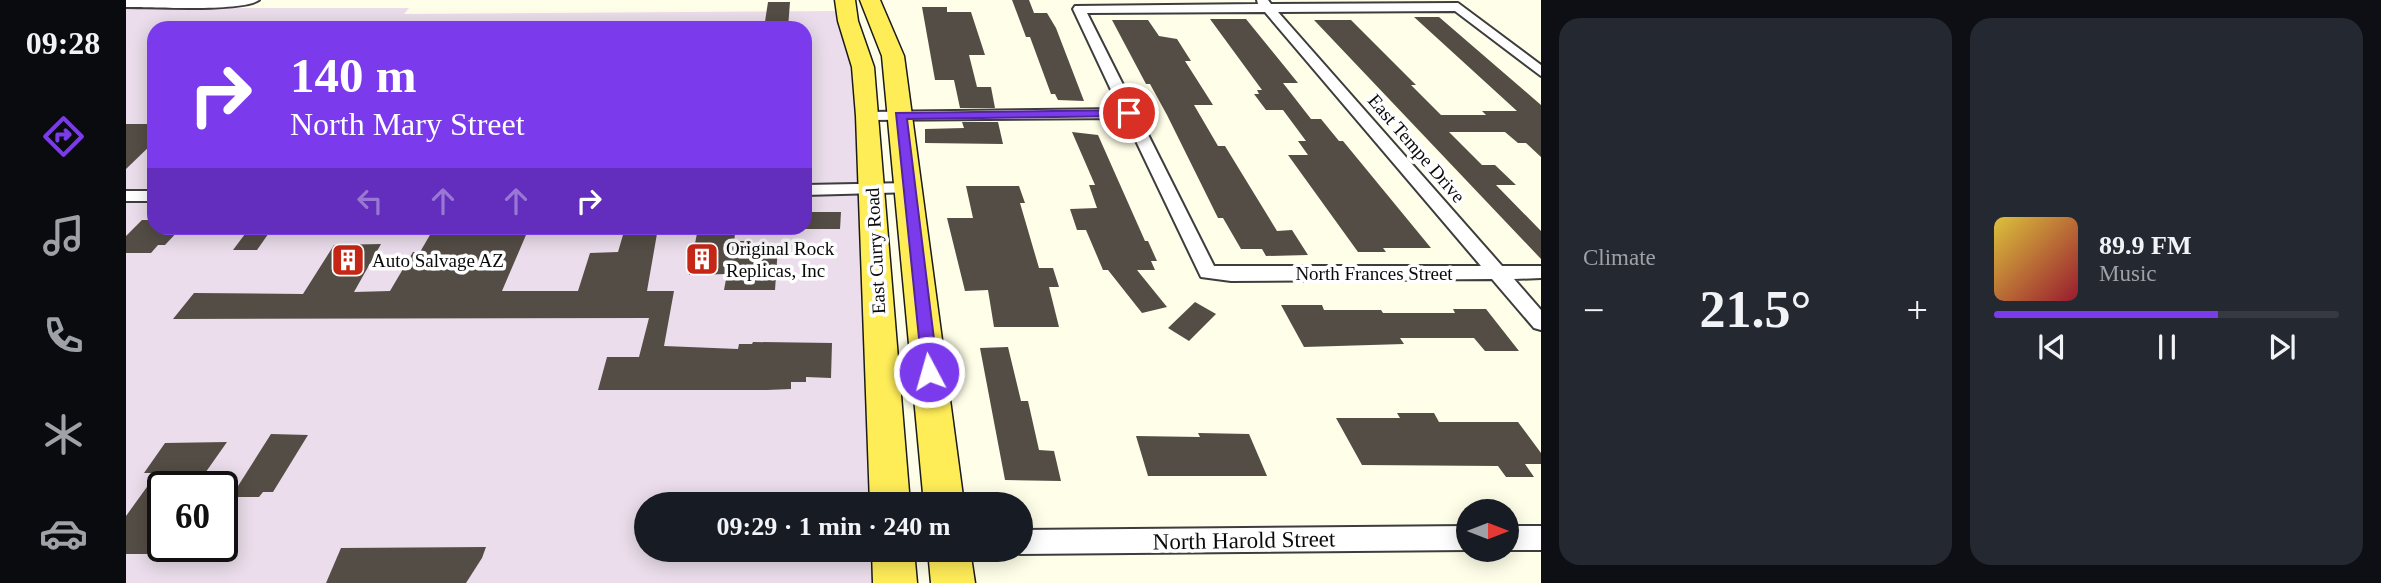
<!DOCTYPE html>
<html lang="en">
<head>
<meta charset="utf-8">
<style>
	body { margin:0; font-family:Georgia,serif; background:#242831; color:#f1f3f6; height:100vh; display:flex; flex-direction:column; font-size:26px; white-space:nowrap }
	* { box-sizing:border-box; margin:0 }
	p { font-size:23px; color:#9ea1a6 }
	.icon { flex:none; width:38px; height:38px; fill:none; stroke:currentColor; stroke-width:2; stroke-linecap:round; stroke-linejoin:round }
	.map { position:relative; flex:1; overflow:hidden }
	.sheet { display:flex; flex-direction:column; gap:18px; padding:18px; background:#0d0f14; width:840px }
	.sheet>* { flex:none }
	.guide { position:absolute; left:21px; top:21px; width:665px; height:214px; border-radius:21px; box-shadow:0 4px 18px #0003; background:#7c3aed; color:#fff; overflow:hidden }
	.needle { width:46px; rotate:90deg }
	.tools { position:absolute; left:1330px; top:499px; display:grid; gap:14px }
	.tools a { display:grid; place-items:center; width:63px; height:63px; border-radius:50%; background:#171b24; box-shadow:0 4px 18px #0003; font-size:35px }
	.speed { position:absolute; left:21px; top:471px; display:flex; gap:14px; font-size:35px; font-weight:700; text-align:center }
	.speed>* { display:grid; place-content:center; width:91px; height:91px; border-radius:50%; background:#171b24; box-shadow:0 4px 18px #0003; line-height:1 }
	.speed .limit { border:4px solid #111; border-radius:10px; background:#fff; color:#111 }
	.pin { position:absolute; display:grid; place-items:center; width:60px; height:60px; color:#fff; margin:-30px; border:4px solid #fff; border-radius:50%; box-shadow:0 2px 7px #0007 }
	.me { position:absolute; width:77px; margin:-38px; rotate:354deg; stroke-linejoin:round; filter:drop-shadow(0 0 5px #0008) }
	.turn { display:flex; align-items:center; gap:24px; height:147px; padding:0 28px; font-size:32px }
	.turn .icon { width:91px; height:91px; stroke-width:2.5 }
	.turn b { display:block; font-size:49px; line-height:60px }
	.lanes { display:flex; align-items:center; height:66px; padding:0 28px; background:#0003; justify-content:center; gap:35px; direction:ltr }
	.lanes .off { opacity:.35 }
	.big { font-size:52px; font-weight:700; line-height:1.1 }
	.sheet .card { flex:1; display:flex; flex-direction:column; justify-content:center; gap:10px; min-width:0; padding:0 24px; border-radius:21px; background:#242831 }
	.song { display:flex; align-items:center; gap:21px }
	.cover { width:84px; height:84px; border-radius:10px; background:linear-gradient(135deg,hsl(50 70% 55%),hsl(350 70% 35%)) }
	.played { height:7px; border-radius:4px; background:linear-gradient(90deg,#7c3aed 65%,#363941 65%) }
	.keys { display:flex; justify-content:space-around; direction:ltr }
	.heat { display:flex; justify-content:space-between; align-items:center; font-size:38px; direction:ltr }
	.sheet .tiles { flex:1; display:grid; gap:18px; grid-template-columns:repeat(2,1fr) }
	.trip { position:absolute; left:508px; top:492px; width:399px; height:70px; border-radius:35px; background:#171b24; box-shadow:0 4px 18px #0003; font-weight:700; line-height:70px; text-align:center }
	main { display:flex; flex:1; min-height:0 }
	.dock { display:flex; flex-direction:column; width:126px; justify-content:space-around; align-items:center; background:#090b0e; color:#9ea1a6 }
	.dock .icon { width:49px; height:49px }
	.dock .on { color:#7c3aed }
	.dock b { font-size:32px; color:#f1f3f6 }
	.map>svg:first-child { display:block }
	.industrial { fill:#ebddeb; fill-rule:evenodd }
	.building { fill:#544d46 }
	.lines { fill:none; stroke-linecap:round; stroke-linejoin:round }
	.minor-casing { stroke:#3d3d3d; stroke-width:4 }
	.primary-casing { stroke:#1b1b1b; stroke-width:3 }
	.minor { fill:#fff; fill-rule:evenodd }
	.primary { fill:#ffed58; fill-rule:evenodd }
	.route { fill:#7c3aed; stroke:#51269a; stroke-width:2 }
	.labels { text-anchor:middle; stroke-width:7; stroke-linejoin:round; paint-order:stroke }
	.street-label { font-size:19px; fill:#0a0a0a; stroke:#fff }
	.poi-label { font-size:19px; fill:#0a0a0a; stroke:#fff; text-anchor:start }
	.near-street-label { font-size:23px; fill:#0a0a0a; stroke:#fff }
</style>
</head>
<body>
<main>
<nav class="dock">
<b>09:28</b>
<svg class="icon on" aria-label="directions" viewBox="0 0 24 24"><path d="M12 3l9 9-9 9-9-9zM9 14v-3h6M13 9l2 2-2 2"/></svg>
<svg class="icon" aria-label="music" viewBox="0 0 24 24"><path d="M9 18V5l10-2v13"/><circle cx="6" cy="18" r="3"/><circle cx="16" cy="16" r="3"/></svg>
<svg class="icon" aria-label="phone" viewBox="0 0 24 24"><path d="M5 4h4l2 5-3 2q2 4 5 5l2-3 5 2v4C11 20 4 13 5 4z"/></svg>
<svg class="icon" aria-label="climate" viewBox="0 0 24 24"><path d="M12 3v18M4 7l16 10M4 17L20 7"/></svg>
<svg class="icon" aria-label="car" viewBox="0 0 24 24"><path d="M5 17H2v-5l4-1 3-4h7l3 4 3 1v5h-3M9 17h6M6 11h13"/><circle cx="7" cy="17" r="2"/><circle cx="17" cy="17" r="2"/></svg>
</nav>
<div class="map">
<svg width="1415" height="583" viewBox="0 0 1415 583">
	<rect width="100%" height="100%" fill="#fffee8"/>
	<path class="industrial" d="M0 8H283L278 14 718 11 733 136 750 504H520V550H752L754 583H0ZM28 28H679V228H28ZM37 486H96V546H37Z"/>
	<g class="building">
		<path d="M886 0H903L908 13H921L930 28 958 101 932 100 929 94H925L904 37H900Z"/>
		<path d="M642 2H664L662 28H638Z"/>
		<path d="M796 7H821V12H845L859 55H843L851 87H865L869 108H834L828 80H809Z"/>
		<path d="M1288 17H1313L1415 105V157L1400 143H1392L1379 132H1323L1356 165H1369L1390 185H1370L1415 231V259L1188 20H1225L1290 85H1285L1315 115H1360L1356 111H1391Z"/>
		<path d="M1084 19H1120L1172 83H1157L1185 119H1195L1213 141H1217L1305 248H1257L1260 252H1232L1162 155H1182L1172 141H1180L1157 110H1140L1128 94H1133L1131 90H1136Z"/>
		<path d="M986 20H1022L1033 36 1051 39 1065 61H1059L1087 105H1068L1092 146H1099L1151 231 1166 230 1182 255 1140 256 1136 249H1115L1097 218H1092L1041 115 1024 84H1020Z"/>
		<path d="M836 122H872L877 144 799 143V129L838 128Z"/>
		<path d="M0 124H28V142L0 169Z"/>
		<path d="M946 132 972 135 1019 241H1022L1031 261H1025L1029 270H1011L1041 307 1016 313 982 270H977L960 230H951L944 209 971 208 963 185H969Z"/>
		<path d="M840 186H893L899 203H894L913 268H927L933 287H923L933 327H868L862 290 839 291 821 218H847Z"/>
		<path d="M679 212H715L714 229H679Z"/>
		<path d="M16 220H28V228H55L39 245H32L25 253H0V236Z"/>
		<path d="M308 228H403L376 291H452L464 253 492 252 499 228H532L521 291H548L538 346 612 349 613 344H626L627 342 706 343 705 378 680 377V382H665V389L641 390H472L481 357H513L523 318 47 319 68 293 177 294 208 245 255 244 228 292 264 291 287 252H294Z"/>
		<path d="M572 228H610L608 241H626L625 246H652L649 290H598L601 274 563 275Z"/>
		<path d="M122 230H145L131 250H107Z"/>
		<path d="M1069 302 1090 314 1063 341 1042 328Z"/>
		<path d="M1155 305H1196L1198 310H1255L1257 313H1329L1327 309H1360L1393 351H1359L1348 338H1274L1278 344 1178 347Z"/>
		<path d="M882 347 895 401H902L913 450 928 451 935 481 879 480 854 348Z"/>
		<path d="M1271 413H1308L1313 422H1392L1415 453V464H1399L1408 477H1380L1372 466 1236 465 1210 418H1274Z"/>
		<path d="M1072 433 1123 434 1141 476H1022L1010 436 1074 437Z"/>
		<path d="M145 434 182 435 147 492H137L133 497H105Z"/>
		<path d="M101 442 70 486H37V536L25 554H0V516L31 473H18L39 443Z"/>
		<path d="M360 547 356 558 340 583H200L215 548Z"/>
	</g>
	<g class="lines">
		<defs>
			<g id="minor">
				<path d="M0 0H133C117 12 25 7 0 7Z"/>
				<path d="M1131 0H1142L1145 4 1332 3 1415 65V76L1329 11 1152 12 1376 266H1415V278L1388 279 1415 310V330L1408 328 1366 279 1105 281 1075 277 999 118 742 120 735 116 742 112 994 109 947 9 949 6 1132 4ZM1139 12 1355 266H1088L961 13Z"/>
				<path d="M783 183 791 188 789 192 679 195V185Z"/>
				<rect x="0" y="191" width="28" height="10"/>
				<path d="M1342 526V550L894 554 885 550H894V530Z"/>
				<path d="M1381 526H1415V550H1380Z"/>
			</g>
			<g id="primary">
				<path d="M709 0H729L732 21 748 67 784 504H744L730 116 726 67 712 21Z"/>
				<path d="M734 0H754L778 56 838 504H798L756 56Z"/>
				<path d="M746 550H788L791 583H747Z"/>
				<path d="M802 550H844L849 583H805Z"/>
			</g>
		</defs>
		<use href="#minor" class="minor-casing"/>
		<use href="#primary" class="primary-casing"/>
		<use href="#minor" class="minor"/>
		<use href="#primary" class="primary"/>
	</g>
	<path class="route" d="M1003 110 1009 113 1007 116 781 119 812 372 809 377H797L770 113Z"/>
	<defs>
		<symbol id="building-square" viewBox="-11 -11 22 22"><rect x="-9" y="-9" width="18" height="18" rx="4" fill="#c62616" stroke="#fff"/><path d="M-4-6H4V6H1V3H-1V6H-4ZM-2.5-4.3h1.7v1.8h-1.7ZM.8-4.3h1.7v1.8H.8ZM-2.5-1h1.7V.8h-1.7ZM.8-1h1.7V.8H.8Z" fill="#fff"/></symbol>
	</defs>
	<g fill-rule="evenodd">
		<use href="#building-square" x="557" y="240" width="38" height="38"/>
		<use href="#building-square" x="203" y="241" width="38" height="38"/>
	</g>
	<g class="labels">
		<g class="street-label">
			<text transform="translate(1291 148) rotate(49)" y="7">East Tempe Drive</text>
			<text transform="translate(749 251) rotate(-93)" y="7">East Curry Road</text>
			<text x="1248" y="280">North Frances Street</text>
		</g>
		<g class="poi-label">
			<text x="600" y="255">Original Rock<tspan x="600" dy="22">Replicas, Inc</tspan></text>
			<text x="246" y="267">Auto Salvage AZ</text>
		</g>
		<g class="near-street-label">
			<text transform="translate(1118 540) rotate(-1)" y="8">North Harold Street</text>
		</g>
	</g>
</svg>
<div class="tools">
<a><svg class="needle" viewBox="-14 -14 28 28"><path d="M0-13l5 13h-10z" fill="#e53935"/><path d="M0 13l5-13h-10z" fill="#9ea1a6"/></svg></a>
</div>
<div class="speed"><div class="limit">60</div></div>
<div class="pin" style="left:1003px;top:113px;background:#d93025"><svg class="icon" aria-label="arrive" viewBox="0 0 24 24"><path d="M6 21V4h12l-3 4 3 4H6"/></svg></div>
<svg class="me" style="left:803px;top:372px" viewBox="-20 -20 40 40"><circle r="17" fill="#7c3aed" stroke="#fff" stroke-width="3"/><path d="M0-11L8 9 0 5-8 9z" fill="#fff"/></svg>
<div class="trip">09:29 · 1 min · 240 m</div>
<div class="guide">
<div class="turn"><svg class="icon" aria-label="right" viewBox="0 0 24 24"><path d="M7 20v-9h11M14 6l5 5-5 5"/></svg><div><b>140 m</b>North Mary Street</div></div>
<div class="lanes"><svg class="icon off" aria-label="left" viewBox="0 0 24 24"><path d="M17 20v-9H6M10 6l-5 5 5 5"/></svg><svg class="icon off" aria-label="ahead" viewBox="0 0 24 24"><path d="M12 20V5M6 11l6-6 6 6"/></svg><svg class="icon off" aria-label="ahead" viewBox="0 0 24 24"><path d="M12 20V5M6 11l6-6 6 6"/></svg><svg class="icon" aria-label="right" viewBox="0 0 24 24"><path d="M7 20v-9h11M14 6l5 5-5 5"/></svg></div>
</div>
</div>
<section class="sheet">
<div class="tiles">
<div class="card"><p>Climate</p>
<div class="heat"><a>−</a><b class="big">21.5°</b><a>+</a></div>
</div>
<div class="card">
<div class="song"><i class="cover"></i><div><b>89.9 FM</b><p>Music</p></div></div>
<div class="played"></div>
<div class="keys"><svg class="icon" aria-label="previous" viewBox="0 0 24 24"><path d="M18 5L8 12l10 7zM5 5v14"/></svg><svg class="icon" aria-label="pause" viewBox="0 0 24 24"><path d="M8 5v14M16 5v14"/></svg><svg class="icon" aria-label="next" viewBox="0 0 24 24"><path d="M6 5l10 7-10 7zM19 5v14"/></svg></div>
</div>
</div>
</section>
</main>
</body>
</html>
